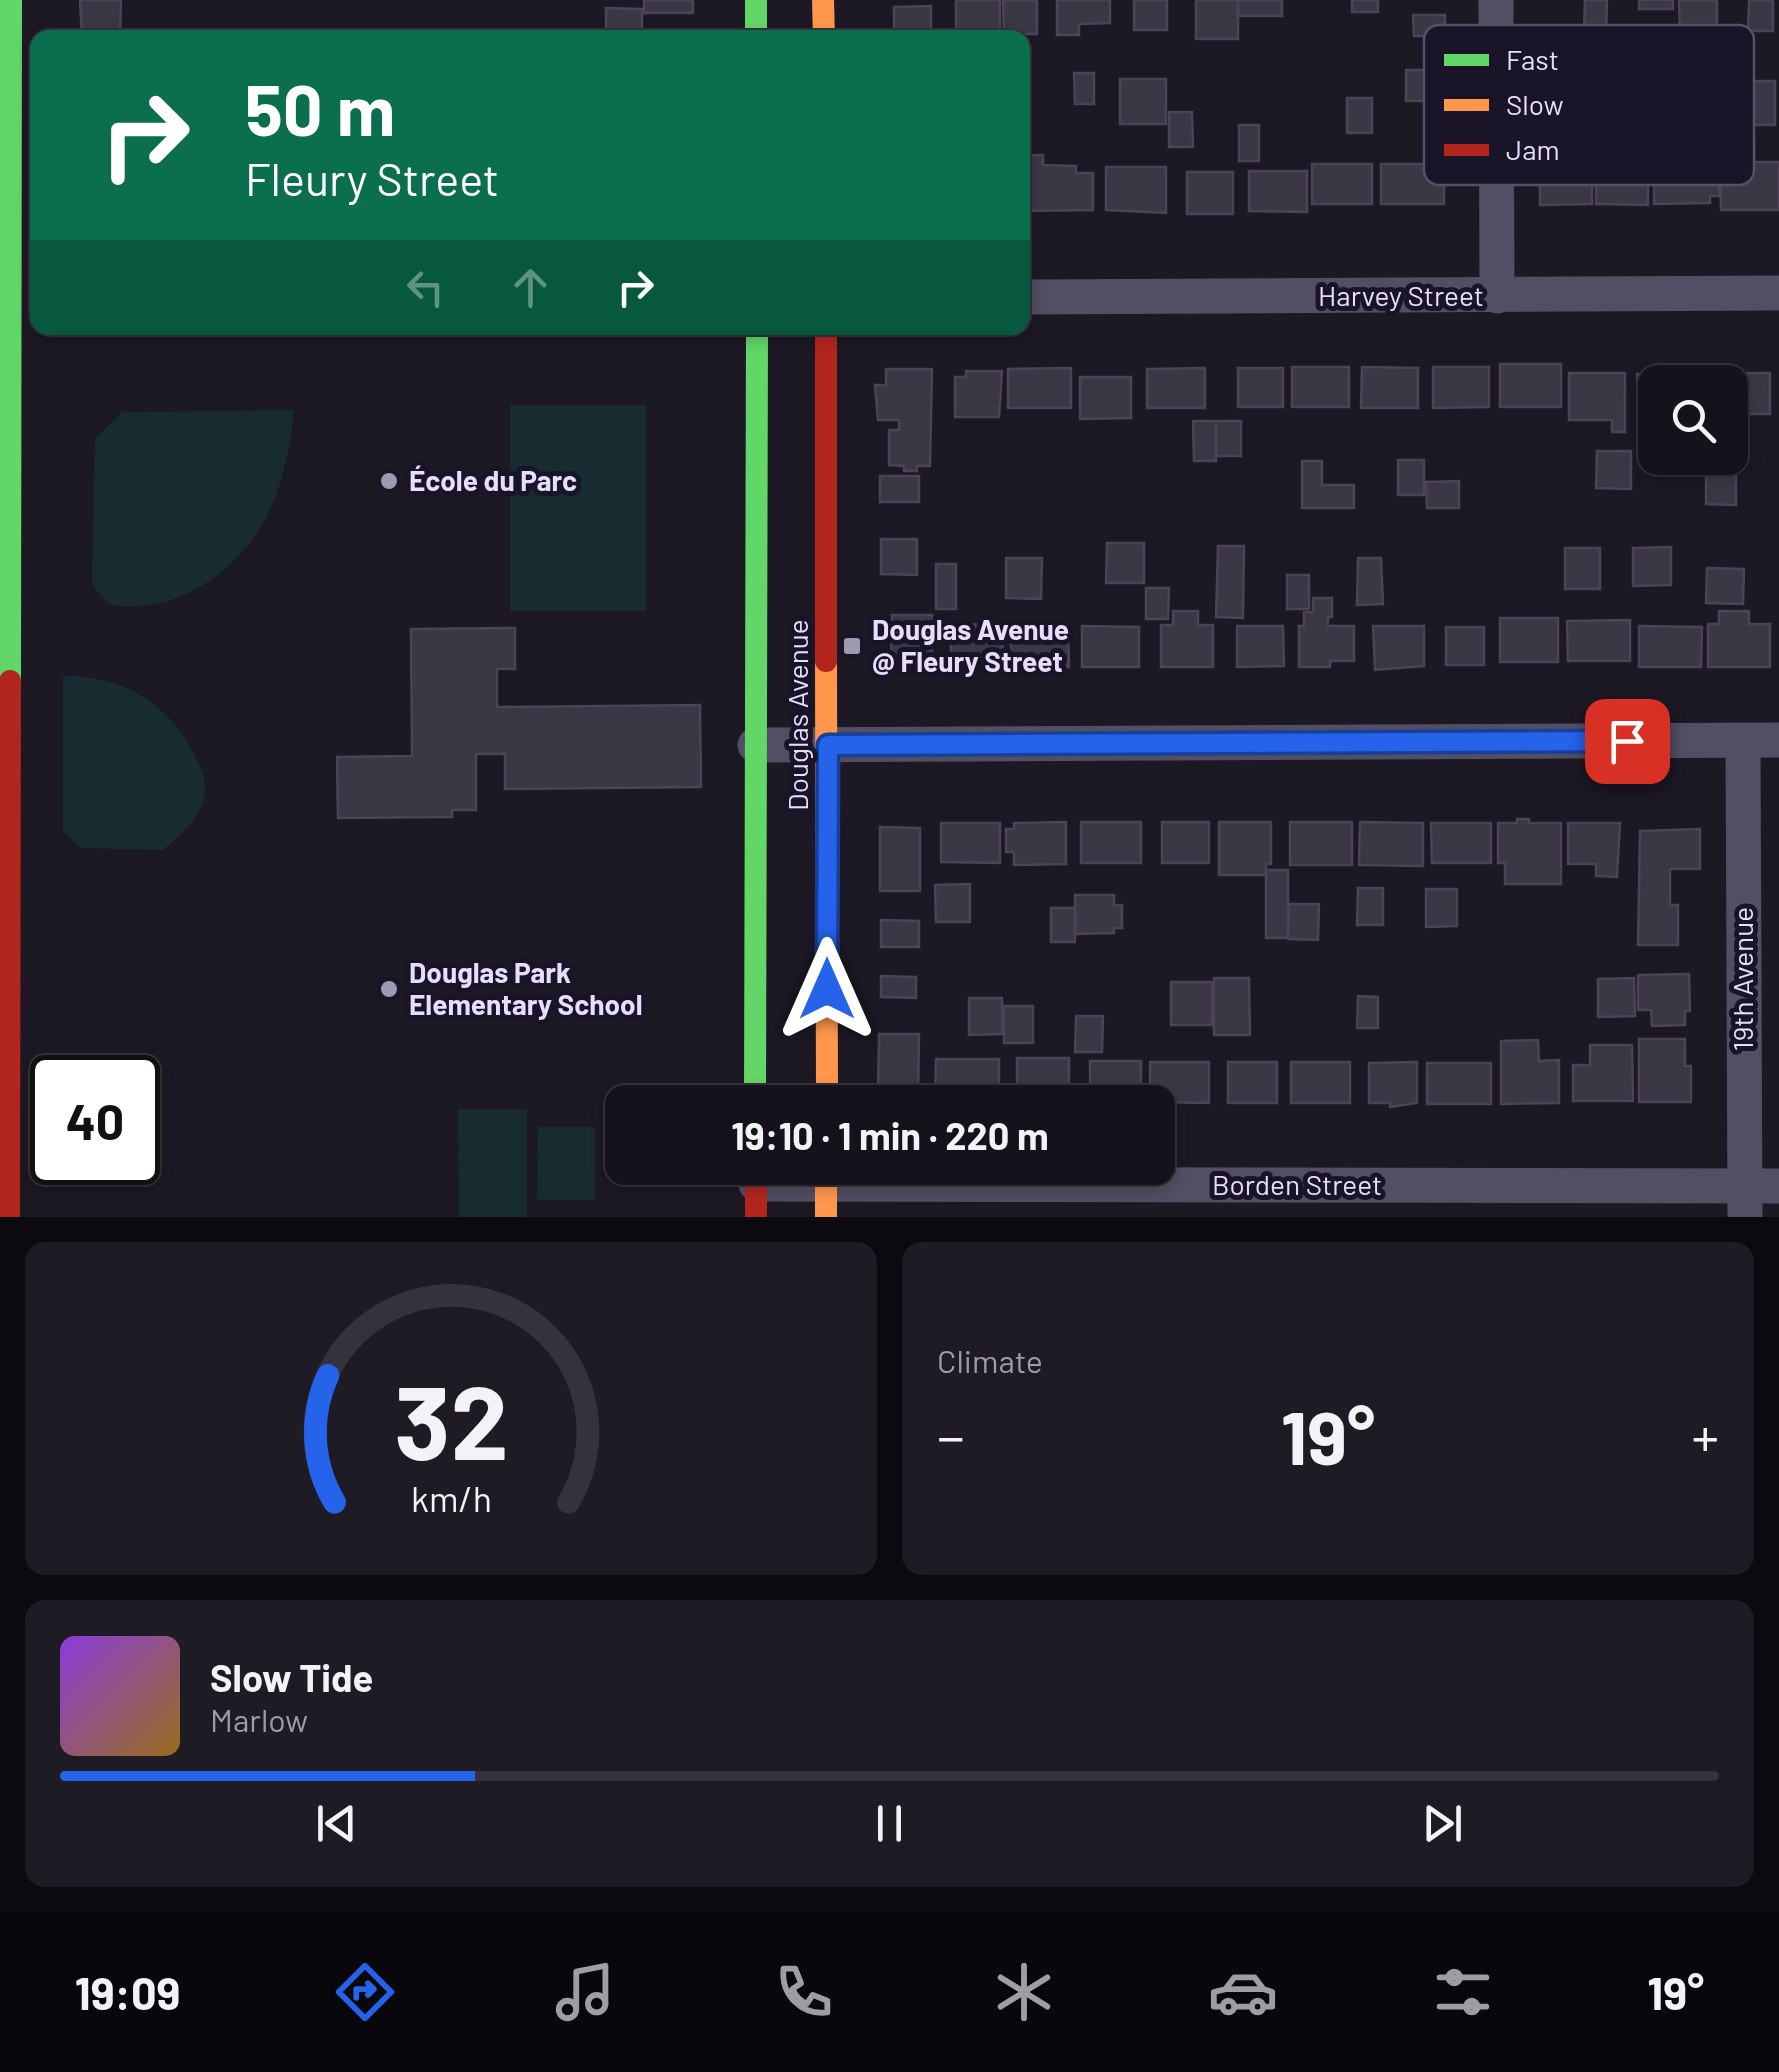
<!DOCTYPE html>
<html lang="en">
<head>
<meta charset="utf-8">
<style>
	body { margin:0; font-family:Barlow,sans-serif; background:#1e1b24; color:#f1f3f6; height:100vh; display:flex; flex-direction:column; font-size:38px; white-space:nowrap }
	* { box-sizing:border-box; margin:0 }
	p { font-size:32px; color:#9d9ea3 }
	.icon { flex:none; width:55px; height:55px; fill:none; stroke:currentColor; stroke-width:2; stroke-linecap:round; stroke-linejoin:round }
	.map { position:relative; height:1217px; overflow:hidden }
	.panel { display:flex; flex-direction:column; gap:25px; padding:25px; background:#0c0a0f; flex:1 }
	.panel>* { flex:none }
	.hud { position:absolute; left:30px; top:30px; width:1000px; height:305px; border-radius:20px; box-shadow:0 5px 15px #0003,0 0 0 2px #34323a; background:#0b6e4f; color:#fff; overflow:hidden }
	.buttons { position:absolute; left:1638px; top:365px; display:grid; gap:20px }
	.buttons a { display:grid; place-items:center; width:110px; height:110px; border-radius:20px; background:#15121b; box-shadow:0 5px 15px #0003,0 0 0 2px #34323a; font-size:50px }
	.speed { position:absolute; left:30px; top:1055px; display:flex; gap:20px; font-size:50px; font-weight:700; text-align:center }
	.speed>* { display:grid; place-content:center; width:130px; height:130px; border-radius:50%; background:#15121b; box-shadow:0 5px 15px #0003,0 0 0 2px #34323a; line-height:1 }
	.speed .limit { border:5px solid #111; border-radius:15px; background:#fff; color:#111 }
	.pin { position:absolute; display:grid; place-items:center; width:85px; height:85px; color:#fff; margin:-42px; border-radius:20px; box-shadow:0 5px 15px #0006 }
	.me { position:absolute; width:110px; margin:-55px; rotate:0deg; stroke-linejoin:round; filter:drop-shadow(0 0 8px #0008) }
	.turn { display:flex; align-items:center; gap:35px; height:210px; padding:0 50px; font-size:45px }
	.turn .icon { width:130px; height:130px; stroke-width:2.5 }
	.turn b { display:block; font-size:70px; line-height:85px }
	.lanes { display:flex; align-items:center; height:95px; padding:0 50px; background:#0003; justify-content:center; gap:50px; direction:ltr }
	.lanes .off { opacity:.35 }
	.big { font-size:75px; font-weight:700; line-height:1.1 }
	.panel .widget { flex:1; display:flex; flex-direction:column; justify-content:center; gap:15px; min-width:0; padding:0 35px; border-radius:20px; background:#1e1b24 }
	.panel .dial { align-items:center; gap:0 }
	.dial svg { height:260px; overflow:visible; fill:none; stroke:#34323a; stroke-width:7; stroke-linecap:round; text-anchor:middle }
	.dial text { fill:#f1f3f6; stroke:none }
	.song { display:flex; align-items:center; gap:30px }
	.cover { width:120px; height:120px; border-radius:15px; background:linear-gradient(135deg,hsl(270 70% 55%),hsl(40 70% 35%)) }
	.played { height:10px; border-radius:5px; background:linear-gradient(90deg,#2563eb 25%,#34323a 25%) }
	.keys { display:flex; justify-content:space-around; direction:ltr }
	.heat { display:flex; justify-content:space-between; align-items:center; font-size:55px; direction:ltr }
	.panel .tiles { flex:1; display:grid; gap:25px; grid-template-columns:1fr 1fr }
	.widget:last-child { grid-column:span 2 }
	.trip { position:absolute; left:605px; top:1085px; width:570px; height:100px; border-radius:20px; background:#15121b; box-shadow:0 5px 15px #0003,0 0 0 2px #34323a; font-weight:700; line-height:100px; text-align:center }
	.dock { display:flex; height:160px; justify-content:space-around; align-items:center; background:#08070b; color:#9d9ea3 }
	.dock .icon { width:70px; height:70px }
	.dock .current { color:#2563eb }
	.dock b { font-size:45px; color:#f1f3f6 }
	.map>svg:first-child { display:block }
	.green { fill:#182b30 }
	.building { fill:#3c3745; stroke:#4a4456; stroke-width:2.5 }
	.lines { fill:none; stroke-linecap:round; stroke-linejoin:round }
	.street { stroke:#524e63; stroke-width:35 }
	.fast { stroke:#63d668; stroke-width:22 }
	.slow { stroke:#ff974d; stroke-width:22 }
	.jam { stroke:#b3261e; stroke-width:22 }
	.route-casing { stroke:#184099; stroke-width:25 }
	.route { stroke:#2563eb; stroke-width:18 }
	.poi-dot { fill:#9f99b0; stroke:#1a1428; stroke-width:4 }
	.labels { text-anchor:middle; stroke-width:10; stroke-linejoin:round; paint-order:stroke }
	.street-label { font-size:28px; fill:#e6defb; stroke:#1a1428 }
	.poi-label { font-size:28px; font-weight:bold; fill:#e6defb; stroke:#1a1428; text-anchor:start }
	.key { fill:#1a1428; stroke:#575167; stroke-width:2.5 }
	.key-label { font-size:28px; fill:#e6defb }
</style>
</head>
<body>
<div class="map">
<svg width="1779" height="1217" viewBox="0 0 1779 1217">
	<rect width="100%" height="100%" fill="#1c1824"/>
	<g class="green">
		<rect x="510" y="405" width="136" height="206"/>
		<path d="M294 410C291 448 280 498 259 530 233 571 187 604 137 606 129 607 114 607 107 602 101 598 96 588 92 583L95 438 123 412Z"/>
		<path d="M63 676C119 675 165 700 192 750 199 764 207 777 205 794 202 817 180 836 163 850L81 848 63 830Z"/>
		<path d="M458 1109H527V1217H459Z"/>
		<path d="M538 1127H595V1200H537Z"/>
	</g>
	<g class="building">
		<path d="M80 0H121L120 38H82Z"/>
		<rect x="644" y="0" width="49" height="13"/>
		<rect x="956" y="0" width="44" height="35"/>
		<path d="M1003 0H1037V34H1004Z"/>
		<path d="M1057 0H1110V23L1079 24V35H1057Z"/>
		<rect x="1134" y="0" width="33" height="30"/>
		<rect x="1196" y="0" width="42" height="39"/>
		<rect x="1238" y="0" width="44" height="16"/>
		<rect x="1352" y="0" width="26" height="12"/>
		<path d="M1585 0H1607L1606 34H1584Z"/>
		<rect x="1639" y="0" width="34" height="9"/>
		<path d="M1679 0H1717V33H1680Z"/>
		<path d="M1749 0H1773V31H1748Z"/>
		<path d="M931 6V38H894V7Z"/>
		<path d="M606 8 642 9V33H606Z"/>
		<path d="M1413 15H1445V36H1414Z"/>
		<rect x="1406" y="70" width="38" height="31"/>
		<path d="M1074 73H1094V104H1075Z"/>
		<rect x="1120" y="79" width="46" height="45"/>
		<rect x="1713" y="81" width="62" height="44"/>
		<rect x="1347" y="98" width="25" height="35"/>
		<path d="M1169 112H1192L1193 147H1169Z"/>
		<rect x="1239" y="125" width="20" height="36"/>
		<path d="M1754 145V162H1779V210H1721L1720 146Z"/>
		<path d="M1023 155H1043V165L1076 166V173H1093V210L1022 211Z"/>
		<path d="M1540 161H1592V204L1540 205Z"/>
		<path d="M1596 161H1648V205L1596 204Z"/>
		<path d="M1654 163H1710V179H1719V196H1710V203L1654 204Z"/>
		<rect x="1312" y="164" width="60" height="40"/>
		<rect x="1381" y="164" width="63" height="40"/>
		<path d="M1106 167H1166V213L1106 210Z"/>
		<path d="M1249 171H1307V212L1249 211Z"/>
		<rect x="1187" y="172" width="46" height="42"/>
		<rect x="1500" y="364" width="61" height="43"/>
		<rect x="1292" y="367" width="57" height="40"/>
		<path d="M1362 367 1418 368V408H1361Z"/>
		<path d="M1433 367H1489V407L1433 408Z"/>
		<path d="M1071 368V408H1008V369Z"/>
		<path d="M1205 368V408H1147V369Z"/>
		<rect x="1238" y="368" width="45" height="39"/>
		<path d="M886 369H932L930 466H917V471H904V466L889 465V430H899V420H878L875 385H886Z"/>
		<path d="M966 371H1002L999 417H955V377H966Z"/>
		<path d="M1653 371H1664L1665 375 1688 374V382H1655V416H1638L1637 374H1653Z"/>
		<path d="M1569 373H1625V432H1612V420H1569Z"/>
		<path d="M1707 373H1770V414H1730V382H1707Z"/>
		<path d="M1080 377H1131V418L1080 419Z"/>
		<path d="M1193 421H1216V461H1194Z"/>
		<rect x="1216" y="421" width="25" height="35"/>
		<path d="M1597 451H1631V489L1596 488Z"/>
		<rect x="1398" y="460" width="26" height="35"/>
		<path d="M1302 461H1322V485H1354V508H1302Z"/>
		<path d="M1706 467H1736V505L1706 504Z"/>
		<rect x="880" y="476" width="39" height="26"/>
		<path d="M1459 481V508H1427L1426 482Z"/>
		<path d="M881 539H917V575L881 574Z"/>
		<path d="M1107 543H1144V583H1106Z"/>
		<path d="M1218 546H1244L1243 618 1216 617Z"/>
		<path d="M1671 547V585L1633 586V548Z"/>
		<rect x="1565" y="548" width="35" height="41"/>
		<path d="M1006 558H1042L1041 599 1006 598Z"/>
		<path d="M1358 558H1381L1383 604 1357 605Z"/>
		<rect x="936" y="564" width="20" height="45"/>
		<path d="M1707 568 1744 569 1743 604 1706 603Z"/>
		<rect x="1287" y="575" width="22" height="34"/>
		<path d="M1146 588H1169L1168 619H1146Z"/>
		<path d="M1313 598H1332V617H1328V626H1354V661H1330V667H1299V626H1304V612H1313Z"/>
		<path d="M1173 611H1198V625H1213V667H1161V625H1173Z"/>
		<path d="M1719 611H1749V624H1770V667H1708V624H1719Z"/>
		<path d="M892 615H932V666L891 667Z"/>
		<rect x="1500" y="618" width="58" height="44"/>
		<path d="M1630 620V661H1568L1567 621Z"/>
		<path d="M951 624 1003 625 1002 667 951 666Z"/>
		<path d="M1068 626 1069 667H1011V627Z"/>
		<path d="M1082 626 1139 627V667H1082Z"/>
		<path d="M1237 626H1283L1284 666 1237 667Z"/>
		<path d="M1373 626H1424V666L1375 670Z"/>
		<path d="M1639 626 1702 627 1701 667H1639Z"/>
		<rect x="1446" y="627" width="38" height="38"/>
		<path d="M515 628V669H497V707L700 705 701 787 505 789V754H476V810H452V817L338 818 337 757 412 756 411 629Z"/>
		<path d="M1517 819H1529V823H1561V884H1505V863H1498V823H1517Z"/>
		<path d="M1066 822V864L1014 865V852H1006V829H1014V823Z"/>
		<rect x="1081" y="822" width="60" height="41"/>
		<rect x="1162" y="822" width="47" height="41"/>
		<path d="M1219 822H1271V864H1266V875H1219Z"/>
		<rect x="1290" y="822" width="62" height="43"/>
		<path d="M1360 822 1423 823V866L1359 865Z"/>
		<path d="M941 823H1000V863L941 862Z"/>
		<path d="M1431 823H1491V863H1432Z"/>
		<path d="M1568 823H1620L1617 877 1596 876V864H1568Z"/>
		<path d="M880 827 920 828V891H880Z"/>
		<path d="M1700 829V869H1670V905H1678V945H1638L1640 831Z"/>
		<rect x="1266" y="870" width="22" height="68"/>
		<path d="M970 884V922H936L935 885Z"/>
		<path d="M1358 888H1383V925H1357Z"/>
		<path d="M1426 889H1457V926L1426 927Z"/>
		<path d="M1075 895H1114V905H1122V928H1114V933L1075 934Z"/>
		<path d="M1289 904H1319L1318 940 1288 939Z"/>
		<rect x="1051" y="908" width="24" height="34"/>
		<path d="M881 920 919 921V947H881Z"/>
		<path d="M1689 974 1690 1011H1685V1025L1652 1026 1651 1010H1638V975Z"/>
		<path d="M881 976 916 977V998L881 997Z"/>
		<path d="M1214 978H1249L1250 1035H1214Z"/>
		<path d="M1634 978 1635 1016 1598 1017V979Z"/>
		<rect x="1171" y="982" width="41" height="43"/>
		<path d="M1358 996 1378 997V1028H1357Z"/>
		<path d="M969 998H1002V1034L969 1035Z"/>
		<rect x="1004" y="1006" width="29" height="37"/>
		<path d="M1076 1016H1103L1102 1052H1075Z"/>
		<path d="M879 1034H919L918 1096H878Z"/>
		<path d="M1639 1039H1685V1066H1691V1102H1639Z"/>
		<path d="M1538 1040 1539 1061 1559 1060V1103L1501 1104V1041Z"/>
		<path d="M1590 1045H1632L1633 1101H1573V1065H1590Z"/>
		<path d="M1017 1058H1069V1099L1017 1100Z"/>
		<path d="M936 1059H999V1099H935Z"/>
		<rect x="1090" y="1061" width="51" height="41"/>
		<path d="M1150 1062H1209V1103L1150 1102Z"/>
		<rect x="1228" y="1062" width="49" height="41"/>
		<rect x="1291" y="1062" width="59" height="41"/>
		<path d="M1417 1062V1103L1390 1107V1103H1369V1063Z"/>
		<rect x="1427" y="1063" width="64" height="41"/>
	</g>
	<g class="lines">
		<g class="street">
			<path d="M1496 0 1497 296"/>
			<path d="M1022 297 1779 293"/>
			<path d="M1743 741 1745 1217"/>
			<path d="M755 745 1779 740"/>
			<path d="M756 1184 1779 1186"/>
		</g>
		<g class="fast">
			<path d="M756 0V38"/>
			<path d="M10 681 11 0"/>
			<path d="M755 1102 757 328"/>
		</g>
		<g class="slow">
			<path d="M823 0 824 38"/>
			<path d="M826 661 827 1102"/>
			<path d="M826 1168V1217"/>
		</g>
		<g class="jam">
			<path d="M826 328V661"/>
			<path d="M756 1168V1217"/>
			<path d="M9 1217 10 681"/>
		</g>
	</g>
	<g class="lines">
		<defs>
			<path id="route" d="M827 989 828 745 1627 741"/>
		</defs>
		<use href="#route" class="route-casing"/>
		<use href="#route" class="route"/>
	</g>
	<g class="poi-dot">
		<circle cx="389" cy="481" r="10"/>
		<rect x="842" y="636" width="20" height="20" rx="5"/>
		<circle cx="389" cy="989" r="10"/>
	</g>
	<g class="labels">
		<g class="street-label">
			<text x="1401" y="306">Harvey Street</text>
			<text transform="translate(798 715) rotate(-90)" y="10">Douglas Avenue</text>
			<text transform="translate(1743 979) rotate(-90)" y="10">19th Avenue</text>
			<text x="1297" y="1195">Borden Street</text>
		</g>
		<g class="poi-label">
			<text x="409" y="491">École du Parc</text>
			<text x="872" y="640">Douglas Avenue<tspan x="872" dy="32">@ Fleury Street</tspan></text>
			<text x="409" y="983">Douglas Park<tspan x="409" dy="32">Elementary School</tspan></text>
		</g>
	</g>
	<rect x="1424" y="25" width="330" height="160" rx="15" class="key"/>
	<rect x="1444" y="54" width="45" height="12" fill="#63d668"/>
	<rect x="1444" y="99" width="45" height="12" fill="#ff974d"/>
	<rect x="1444" y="144" width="45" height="12" fill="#b3261e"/>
	<g class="key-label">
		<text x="1506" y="70">Fast</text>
		<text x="1506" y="115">Slow</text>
		<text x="1506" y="160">Jam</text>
	</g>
</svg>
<div class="buttons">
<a><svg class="icon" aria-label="search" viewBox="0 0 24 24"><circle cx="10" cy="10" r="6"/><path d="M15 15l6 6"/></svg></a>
</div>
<div class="speed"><div class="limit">40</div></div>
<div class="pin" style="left:1627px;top:741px;background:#d93025"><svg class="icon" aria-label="arrive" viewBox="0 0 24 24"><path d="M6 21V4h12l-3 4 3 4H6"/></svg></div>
<svg class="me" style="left:827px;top:989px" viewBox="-20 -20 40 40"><path d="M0-17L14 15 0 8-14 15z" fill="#2563eb" stroke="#fff" stroke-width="4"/></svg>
<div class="trip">19:10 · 1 min · 220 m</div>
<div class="hud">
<div class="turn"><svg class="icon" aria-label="right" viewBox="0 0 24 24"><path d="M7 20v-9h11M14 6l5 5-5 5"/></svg><div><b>50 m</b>Fleury Street</div></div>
<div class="lanes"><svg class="icon off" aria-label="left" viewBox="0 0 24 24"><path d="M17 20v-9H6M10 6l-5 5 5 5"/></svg><svg class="icon off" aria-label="ahead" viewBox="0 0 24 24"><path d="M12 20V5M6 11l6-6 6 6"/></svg><svg class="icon" aria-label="right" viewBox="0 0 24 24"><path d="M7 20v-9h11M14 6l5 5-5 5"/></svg></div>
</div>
</div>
<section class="panel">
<div class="tiles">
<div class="widget dial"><svg viewBox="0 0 100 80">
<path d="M14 69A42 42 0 1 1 86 69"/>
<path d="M14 69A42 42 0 0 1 12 30" stroke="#2563eb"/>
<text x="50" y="56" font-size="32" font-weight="700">32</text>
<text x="50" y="72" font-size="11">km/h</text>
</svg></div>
<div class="widget"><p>Climate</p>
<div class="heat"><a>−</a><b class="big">19°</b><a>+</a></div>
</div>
<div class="widget">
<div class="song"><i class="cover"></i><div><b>Slow Tide</b><p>Marlow</p></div></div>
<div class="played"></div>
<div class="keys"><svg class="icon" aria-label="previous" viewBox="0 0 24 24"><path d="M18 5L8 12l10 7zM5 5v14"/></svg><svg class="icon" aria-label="pause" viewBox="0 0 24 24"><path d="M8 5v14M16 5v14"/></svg><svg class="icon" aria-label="next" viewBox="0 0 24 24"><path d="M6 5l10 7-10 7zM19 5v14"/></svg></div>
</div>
</div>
</section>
<nav class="dock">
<b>19:09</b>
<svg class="icon current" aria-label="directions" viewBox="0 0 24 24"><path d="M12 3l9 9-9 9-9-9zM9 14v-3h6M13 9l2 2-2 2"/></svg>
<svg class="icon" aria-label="music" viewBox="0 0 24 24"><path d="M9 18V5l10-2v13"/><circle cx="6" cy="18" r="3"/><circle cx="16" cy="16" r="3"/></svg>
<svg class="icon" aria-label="phone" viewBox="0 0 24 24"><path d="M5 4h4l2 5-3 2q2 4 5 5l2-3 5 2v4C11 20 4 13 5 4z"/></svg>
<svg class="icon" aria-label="climate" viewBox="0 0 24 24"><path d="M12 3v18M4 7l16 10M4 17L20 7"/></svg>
<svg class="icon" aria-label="car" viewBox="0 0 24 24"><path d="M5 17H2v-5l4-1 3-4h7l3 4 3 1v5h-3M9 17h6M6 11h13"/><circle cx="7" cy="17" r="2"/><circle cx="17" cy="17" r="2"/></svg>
<svg class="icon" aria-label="filters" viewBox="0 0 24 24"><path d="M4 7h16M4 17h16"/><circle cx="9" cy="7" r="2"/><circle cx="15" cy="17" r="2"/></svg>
<b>19°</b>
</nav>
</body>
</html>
